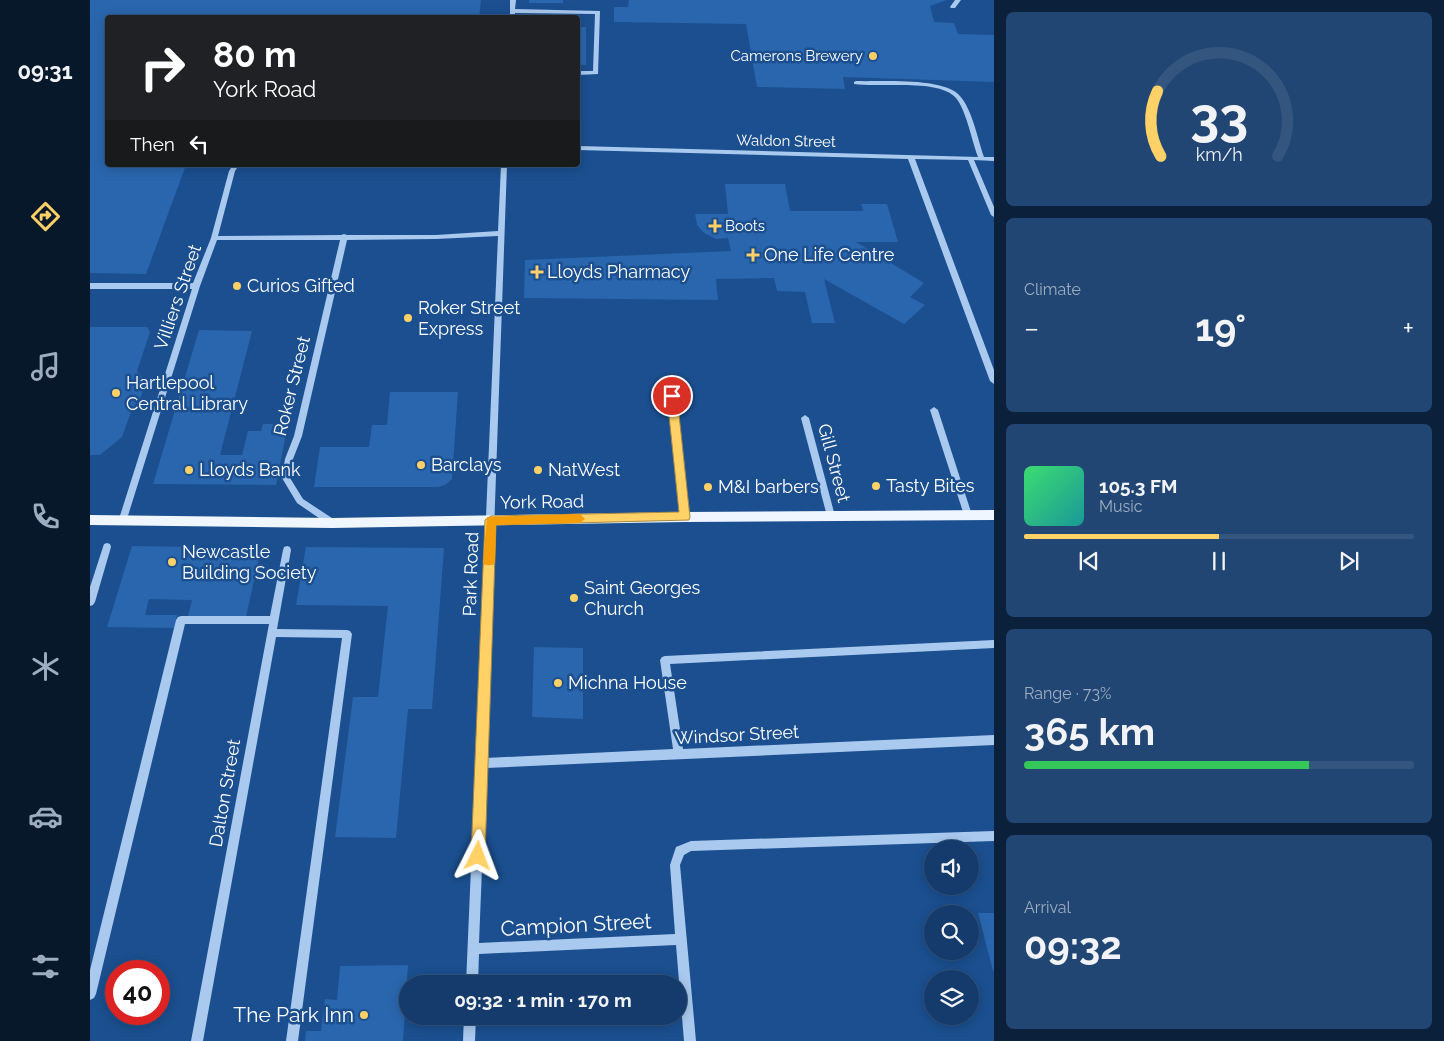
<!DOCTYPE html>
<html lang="en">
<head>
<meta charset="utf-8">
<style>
	body { margin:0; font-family:Raleway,sans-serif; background:#214673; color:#f1f3f6; height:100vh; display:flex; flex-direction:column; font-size:19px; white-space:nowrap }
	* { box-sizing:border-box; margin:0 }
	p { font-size:16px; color:#9dadc1 }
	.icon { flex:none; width:28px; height:28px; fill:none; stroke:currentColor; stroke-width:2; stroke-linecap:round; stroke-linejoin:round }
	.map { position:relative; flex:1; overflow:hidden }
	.drawer { display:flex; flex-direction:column; gap:12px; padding:12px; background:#0b203b; width:450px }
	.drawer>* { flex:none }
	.guide { position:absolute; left:15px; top:15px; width:475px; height:152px; border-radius:5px; box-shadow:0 2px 12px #0003,0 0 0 1px #33557e; background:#202124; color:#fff; overflow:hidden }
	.tools { position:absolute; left:834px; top:840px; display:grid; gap:10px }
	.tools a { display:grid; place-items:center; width:55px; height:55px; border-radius:50%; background:#143b6b; box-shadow:0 2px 12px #0003,0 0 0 1px #33557e; font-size:25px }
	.speed { position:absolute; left:15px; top:960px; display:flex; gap:10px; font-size:25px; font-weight:700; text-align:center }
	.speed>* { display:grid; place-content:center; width:65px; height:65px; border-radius:50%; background:#143b6b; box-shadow:0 2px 12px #0003,0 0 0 1px #33557e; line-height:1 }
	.speed .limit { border:8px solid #d22; background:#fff; color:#111 }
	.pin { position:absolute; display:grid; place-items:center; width:42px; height:42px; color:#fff; margin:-21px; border:2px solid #fff; border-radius:50%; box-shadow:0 1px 5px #0007 }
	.me { position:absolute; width:55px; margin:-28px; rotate:3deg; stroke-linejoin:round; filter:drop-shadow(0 0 4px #0008) }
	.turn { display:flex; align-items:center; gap:18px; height:105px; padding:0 25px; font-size:22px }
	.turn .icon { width:65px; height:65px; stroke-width:2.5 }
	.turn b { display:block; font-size:35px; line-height:42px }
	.then { display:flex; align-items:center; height:48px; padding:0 25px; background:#0003; gap:10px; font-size:19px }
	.big { font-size:38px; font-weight:700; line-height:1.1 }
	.drawer .card { flex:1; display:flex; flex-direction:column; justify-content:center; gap:8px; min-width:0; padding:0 18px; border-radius:8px; background:#214673 }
	.drawer .dial { align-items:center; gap:0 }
	.dial svg { height:130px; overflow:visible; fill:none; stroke:#33557e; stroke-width:7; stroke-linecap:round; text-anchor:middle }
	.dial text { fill:#f1f3f6; stroke:none }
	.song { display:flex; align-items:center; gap:15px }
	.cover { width:60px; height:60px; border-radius:8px; background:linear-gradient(135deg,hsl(140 70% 55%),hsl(180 70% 35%)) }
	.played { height:5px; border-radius:2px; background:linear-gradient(90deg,#ffd166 50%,#33557e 50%) }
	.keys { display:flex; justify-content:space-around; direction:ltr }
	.heat { display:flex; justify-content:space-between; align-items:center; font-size:28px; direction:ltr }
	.charge { height:8px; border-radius:4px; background:linear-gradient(90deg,#34c759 73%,#33557e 0) }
	.trip { position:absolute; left:309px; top:975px; width:288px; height:50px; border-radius:25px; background:#143b6b; box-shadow:0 2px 12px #0003,0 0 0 1px #33557e; font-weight:700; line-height:50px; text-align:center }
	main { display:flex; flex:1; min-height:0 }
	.menu { display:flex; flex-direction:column; width:90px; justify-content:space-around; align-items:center; background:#08182b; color:#9dadc1 }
	.menu .icon { width:35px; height:35px }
	.menu .on { color:#ffd166 }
	.menu b { font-size:22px; color:#f1f3f6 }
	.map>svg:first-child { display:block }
	.building { fill:#2a66ad }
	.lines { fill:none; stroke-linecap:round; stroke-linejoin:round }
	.minor { fill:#a9c9ee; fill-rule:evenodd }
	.major { fill:#f0f6ff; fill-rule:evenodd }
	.route { fill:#ffd166; stroke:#a68842 }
	.slow { fill:#f59e0b }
	.poi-dot { fill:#ffd166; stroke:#1b4f8f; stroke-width:2 }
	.labels { text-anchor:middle; stroke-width:5; stroke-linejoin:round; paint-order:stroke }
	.far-poi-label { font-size:15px; fill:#fff; stroke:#1b4f8f; text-anchor:end }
	.far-street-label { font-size:15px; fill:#fff; stroke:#1b4f8f }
	.poi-label { font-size:18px; fill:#fff; stroke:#1b4f8f; text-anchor:start }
	.street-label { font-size:18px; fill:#fff; stroke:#1b4f8f }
	.near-street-label { font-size:21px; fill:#fff; stroke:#1b4f8f }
	.near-poi-label { font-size:21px; fill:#fff; stroke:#1b4f8f; text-anchor:end }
</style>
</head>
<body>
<main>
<nav class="menu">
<b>09:31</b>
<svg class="icon on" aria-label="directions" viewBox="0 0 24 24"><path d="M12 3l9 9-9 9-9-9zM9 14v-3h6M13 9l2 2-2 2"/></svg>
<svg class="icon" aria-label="music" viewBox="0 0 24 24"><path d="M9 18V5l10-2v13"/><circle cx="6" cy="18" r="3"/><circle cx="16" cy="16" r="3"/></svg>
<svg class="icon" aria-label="phone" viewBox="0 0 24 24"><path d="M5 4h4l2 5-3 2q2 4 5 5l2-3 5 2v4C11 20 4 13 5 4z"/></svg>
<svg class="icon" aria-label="climate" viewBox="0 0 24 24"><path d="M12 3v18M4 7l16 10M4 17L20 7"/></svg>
<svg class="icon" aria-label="car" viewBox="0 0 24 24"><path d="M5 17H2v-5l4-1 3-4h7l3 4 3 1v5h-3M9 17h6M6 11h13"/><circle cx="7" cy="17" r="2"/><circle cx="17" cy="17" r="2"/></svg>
<svg class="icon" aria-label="filters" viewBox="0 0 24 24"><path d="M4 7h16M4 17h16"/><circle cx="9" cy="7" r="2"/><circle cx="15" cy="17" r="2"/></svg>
</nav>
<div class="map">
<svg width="904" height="1041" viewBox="0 0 904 1041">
	<rect width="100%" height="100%" fill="#1b4f8f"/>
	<g class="building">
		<path d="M0 0H391L389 18H18V165H96L56 274 0 273Z"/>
		<rect x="439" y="0" width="34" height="3"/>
		<path d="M539 0H857L840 6 844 22 864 23 868 34 904 35V82L753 77 755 89 667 87 656 24 524 22V7H538Z"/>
		<rect x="488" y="27" width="8" height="38"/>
		<path d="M635 184H695L700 211H773L771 204H797L808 242H766L834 283 820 297 835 305 814 324 734 279 745 323H722L715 292 687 291 684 278 626 279 628 300 434 298 435 260 641 251 638 238 626 239 614 233 607 225 605 214H638Z"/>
		<path d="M0 327H57L60 332 47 371 56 382 48 405 41 412 32 437 10 455H0Z"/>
		<path d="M109 330 162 331 130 455H152L158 431H171L173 424H198L186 485 63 484Z"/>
		<path d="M300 392H368L362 479 355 485 348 487H224L230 447H279L282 425H297Z"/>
		<path d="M42 546 171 548 156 617 98 616 102 600 59 599 55 615H87L84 628 17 627Z"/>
		<path d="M216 547 354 548 342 709H318L306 838 245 837 263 697H288L298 606 206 605Z"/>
		<path d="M444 647 493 648V719L442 717Z"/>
		<path d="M888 913H904V971H903Z"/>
		<path d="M318 965 313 1041H215L216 1031H231L235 999 247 1000 250 966Z"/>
	</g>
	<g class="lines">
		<g class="minor">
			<path d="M420 0H426L425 9 510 11 508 74 488 75V71H503L505 14 425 13 424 18H420Z"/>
			<path d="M865 0H871L865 8H861L860 7Z"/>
			<path d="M766 81C791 82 854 77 870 96 882 109 888 140 894 157H904V161L884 160 904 207V217L901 215 878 160 825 159 904 370V384L900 381 818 159 488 150V146L888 157C882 141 876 110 866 98 849 78 789 88 764 84V82Z"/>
			<path d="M143 165H149L145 171 128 236 251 235 254 234 257 235H346L408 231 411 165H417L396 758 583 749 570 660 572 657 575 656 904 640V648L580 664 593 749 904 735V745L396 768 389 943 585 934 580 865 586 847 601 841 904 831V841L601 851 594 855 590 865 606 1041H594L586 945 389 954 388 984H376L408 236 346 239 257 240 212 436 203 459 200 478 213 499 245 520 246 523 245 526 242 527 207 503 192 478 195 459 204 436 250 240H127L110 286 36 522 35 525H29L28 522 102 289H0V283H103L121 238 139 171Z"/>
			<path d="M582 393 586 396 599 517 598 520H592L591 517 578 396Z"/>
			<path d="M844 407 848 410 882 515 881 518H875L874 515 840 410Z"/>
			<path d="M715 415 719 418 745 516 744 519H738L737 516 711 418Z"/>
			<path d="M17 543 20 544 21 547 5 602 3 605 0 606V587L13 547 14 544Z"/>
			<path d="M197 546 200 547 201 550 187 629 257 630 260 631 262 634 208 1041H196L252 638 186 637 113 1041H101L179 624H95L6 994 4 998 0 1000V970L86 620 88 617 91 616H180L193 550 194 547Z"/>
			<path d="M374 1016H386L385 1041H373Z"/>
		</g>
		<path class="major" d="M904 510V520L595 522 242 528 0 525V515L242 518 595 512Z"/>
	</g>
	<path class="route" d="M582 392 587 396 600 517 599 520 406 525 395 856 393 861 388 863 383 861 381 856 395 520 401 516 589 512 577 396Z"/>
	<path class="slow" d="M490 514 495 519 490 523 406 525 405 562 403 565H395L393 562 397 517Z"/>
	<g class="poi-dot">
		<circle cx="783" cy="56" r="5"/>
		<path d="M622.5 218.5h5v5h5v5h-5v5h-5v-5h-5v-5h5z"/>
		<path d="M660.5 247.5h5v5h5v5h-5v5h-5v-5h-5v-5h5z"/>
		<path d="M444.5 264.5h5v5h5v5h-5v5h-5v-5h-5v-5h5z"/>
		<circle cx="147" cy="286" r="5"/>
		<circle cx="318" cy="318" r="5"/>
		<circle cx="26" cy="393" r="5"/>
		<circle cx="331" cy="465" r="5"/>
		<circle cx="99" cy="470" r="5"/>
		<circle cx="448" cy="470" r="5"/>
		<circle cx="786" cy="486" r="5"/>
		<circle cx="618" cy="487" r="5"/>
		<circle cx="82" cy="562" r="5"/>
		<circle cx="484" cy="598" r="5"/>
		<circle cx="468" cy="683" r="5"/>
		<circle cx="274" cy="1015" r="5"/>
	</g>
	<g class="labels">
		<g class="far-poi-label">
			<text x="773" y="61">Camerons Brewery</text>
			<text x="635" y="231" text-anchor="start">Boots</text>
		</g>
		<g class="far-street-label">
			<text transform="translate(696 141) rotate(1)" y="5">Waldon Street</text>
		</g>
		<g class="poi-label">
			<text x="674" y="261">One Life Centre</text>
			<text x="457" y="278">Lloyds Pharmacy</text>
			<text x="157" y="292">Curios Gifted</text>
			<text x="328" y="314">Roker Street<tspan x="328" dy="21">Express</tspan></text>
			<text x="36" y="389">Hartlepool<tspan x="36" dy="21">Central Library</tspan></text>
			<text x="341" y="471">Barclays</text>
			<text x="109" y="476">Lloyds Bank</text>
			<text x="458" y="476">NatWest</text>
			<text x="796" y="492">Tasty Bites</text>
			<text x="628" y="493">M&amp;I barbers</text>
			<text x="92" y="558">Newcastle<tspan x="92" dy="21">Building Society</tspan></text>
			<text x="494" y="594">Saint Georges<tspan x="494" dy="21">Church</tspan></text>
			<text x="478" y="689">Michna House</text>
		</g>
		<g class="street-label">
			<text transform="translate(88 297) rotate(-71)" y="6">Villiers Street</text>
			<text transform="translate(202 386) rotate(-76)" y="6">Roker Street</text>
			<text transform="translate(744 463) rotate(75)" y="6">Gill Street</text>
			<text transform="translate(452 502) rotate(-1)" y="6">York Road</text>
			<text transform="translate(381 574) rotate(-88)" y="6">Park Road</text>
			<text transform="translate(647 735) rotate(-3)" y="6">Windsor Street</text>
			<text transform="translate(135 793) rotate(-80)" y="6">Dalton Street</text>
		</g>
		<g class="near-street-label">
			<text transform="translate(486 925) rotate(-3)" y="7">Campion Street</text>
		</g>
		<g class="near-poi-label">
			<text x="264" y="1022">The Park Inn</text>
		</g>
	</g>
</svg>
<div class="tools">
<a><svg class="icon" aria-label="sound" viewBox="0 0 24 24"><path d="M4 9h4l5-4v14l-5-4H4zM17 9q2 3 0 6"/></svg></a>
<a><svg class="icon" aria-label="search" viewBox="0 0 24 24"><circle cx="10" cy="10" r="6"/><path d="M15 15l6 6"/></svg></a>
<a><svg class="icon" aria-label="layers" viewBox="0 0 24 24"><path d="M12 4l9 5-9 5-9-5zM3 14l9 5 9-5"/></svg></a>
</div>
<div class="speed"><div class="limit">40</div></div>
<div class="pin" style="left:582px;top:396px;background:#d93025"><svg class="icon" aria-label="arrive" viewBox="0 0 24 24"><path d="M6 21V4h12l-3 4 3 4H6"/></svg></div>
<svg class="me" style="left:388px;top:856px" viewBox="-20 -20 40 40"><path d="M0-17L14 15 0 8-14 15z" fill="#ffd166" stroke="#fff" stroke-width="4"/></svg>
<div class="trip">09:32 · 1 min · 170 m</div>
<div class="guide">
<div class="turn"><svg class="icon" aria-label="right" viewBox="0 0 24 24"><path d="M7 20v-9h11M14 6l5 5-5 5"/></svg><div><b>80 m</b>York Road</div></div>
<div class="then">Then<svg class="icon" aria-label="left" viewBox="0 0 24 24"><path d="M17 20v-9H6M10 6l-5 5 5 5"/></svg></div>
</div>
</div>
<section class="drawer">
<div class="card dial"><svg viewBox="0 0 100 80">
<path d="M14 69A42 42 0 1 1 86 69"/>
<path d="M14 69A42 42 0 0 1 12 29" stroke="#ffd166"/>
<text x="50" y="56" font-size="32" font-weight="700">33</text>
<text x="50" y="72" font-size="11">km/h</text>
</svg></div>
<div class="card"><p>Climate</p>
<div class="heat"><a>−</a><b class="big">19°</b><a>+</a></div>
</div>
<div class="card">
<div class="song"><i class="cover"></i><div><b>105.3 FM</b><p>Music</p></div></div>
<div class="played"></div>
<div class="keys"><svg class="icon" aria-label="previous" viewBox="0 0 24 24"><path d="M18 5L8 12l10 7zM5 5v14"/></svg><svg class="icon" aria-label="pause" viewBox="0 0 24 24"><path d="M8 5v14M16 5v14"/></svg><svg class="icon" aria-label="next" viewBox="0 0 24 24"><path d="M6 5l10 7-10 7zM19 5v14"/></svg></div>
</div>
<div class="card"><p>Range · 73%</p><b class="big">365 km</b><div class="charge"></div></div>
<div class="card"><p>Arrival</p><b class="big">09:32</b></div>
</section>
</main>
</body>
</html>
